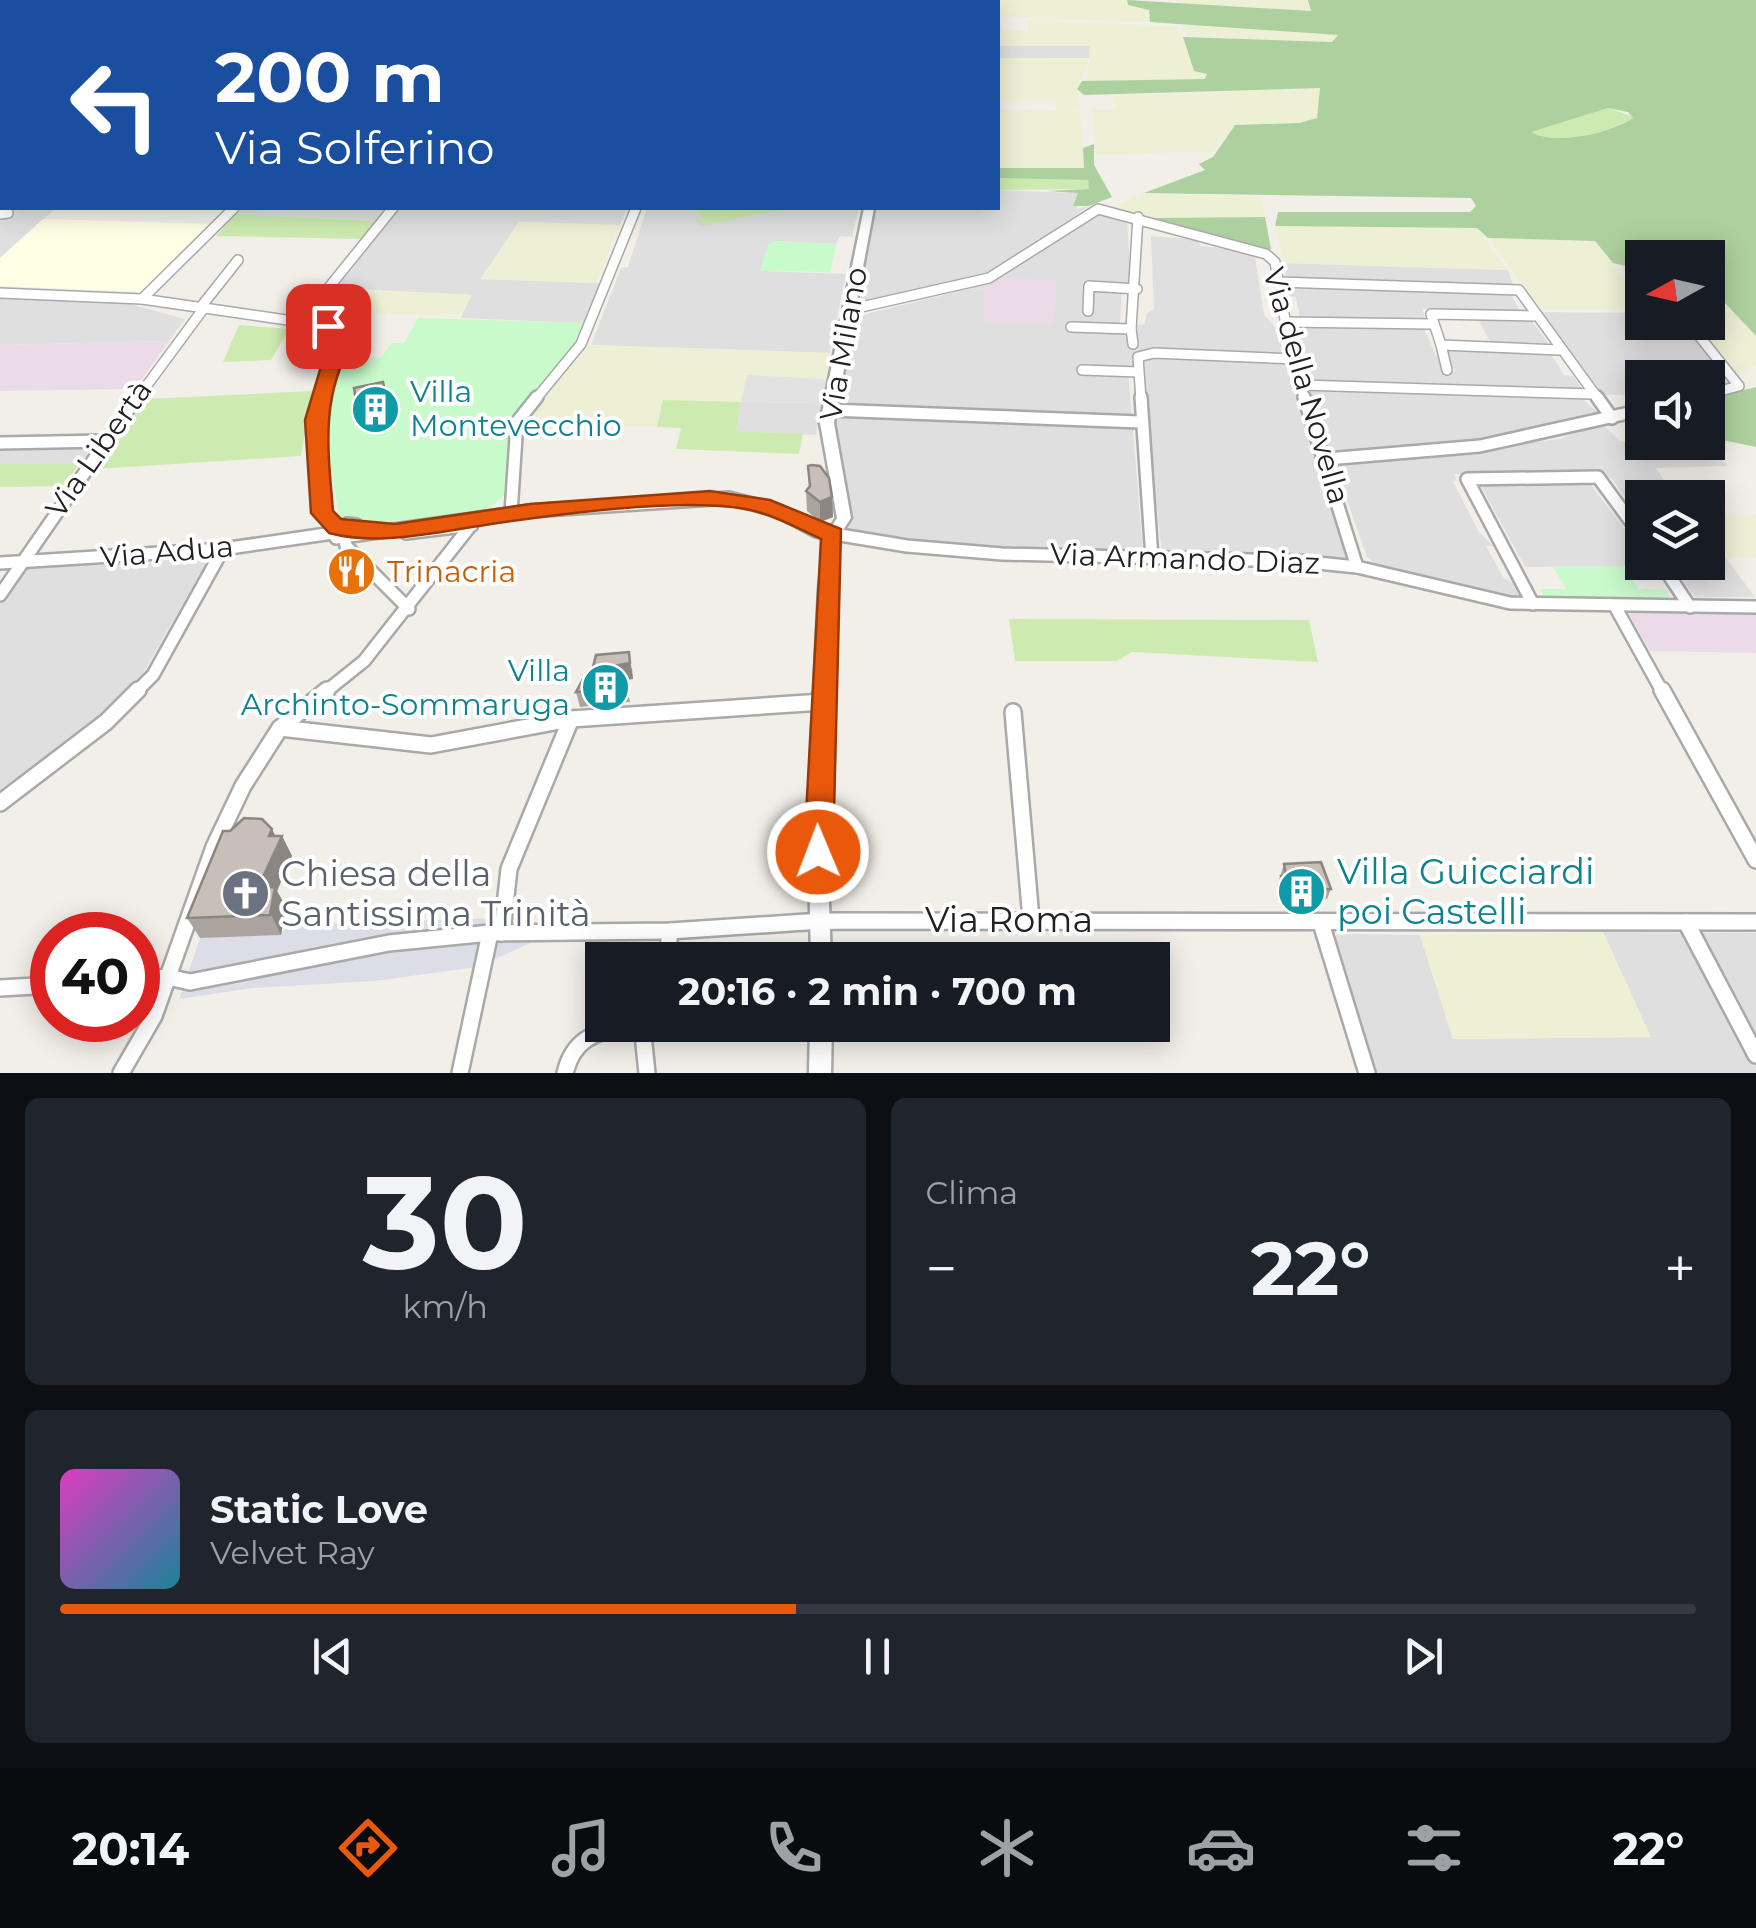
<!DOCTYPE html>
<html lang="it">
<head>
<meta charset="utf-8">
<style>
	body { margin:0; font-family:Montserrat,sans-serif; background:#20242c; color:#f1f3f6; height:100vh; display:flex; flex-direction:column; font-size:38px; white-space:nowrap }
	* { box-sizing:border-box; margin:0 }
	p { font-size:32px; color:#9ea1a6 }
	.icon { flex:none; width:55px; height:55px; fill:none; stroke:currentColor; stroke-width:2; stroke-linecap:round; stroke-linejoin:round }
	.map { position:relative; height:1073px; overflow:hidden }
	.panel { display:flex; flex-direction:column; gap:25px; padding:25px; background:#0d0f14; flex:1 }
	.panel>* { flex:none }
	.top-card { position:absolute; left:0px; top:0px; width:1000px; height:210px; box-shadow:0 5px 25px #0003; background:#1a4fa0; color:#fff; overflow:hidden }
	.needle { width:65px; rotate:262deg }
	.tools { position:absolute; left:1625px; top:240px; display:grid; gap:20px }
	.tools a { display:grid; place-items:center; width:100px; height:100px; border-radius:0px; background:#171b24; box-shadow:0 5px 25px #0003; font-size:50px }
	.speed { position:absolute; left:30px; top:912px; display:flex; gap:20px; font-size:50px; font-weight:700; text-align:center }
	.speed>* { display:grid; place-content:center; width:130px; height:130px; border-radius:50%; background:#171b24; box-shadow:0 5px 25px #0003; line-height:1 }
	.speed .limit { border:15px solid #d22; background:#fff; color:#111 }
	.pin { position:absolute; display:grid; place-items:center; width:85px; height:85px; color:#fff; margin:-42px; border-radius:20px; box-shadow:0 5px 15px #0006 }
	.me { position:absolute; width:110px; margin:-55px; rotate:359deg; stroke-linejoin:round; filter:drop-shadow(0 0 8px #0008) }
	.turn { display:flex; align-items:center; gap:35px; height:210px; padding:0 50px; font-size:45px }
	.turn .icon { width:130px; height:130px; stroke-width:2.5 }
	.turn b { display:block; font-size:70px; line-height:85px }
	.big { font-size:75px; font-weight:700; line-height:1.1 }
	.panel .card { flex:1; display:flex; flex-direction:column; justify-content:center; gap:15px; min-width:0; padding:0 35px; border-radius:15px; background:#20242c }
	.panel .dial { align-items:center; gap:0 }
	.dial b { font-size:130px; line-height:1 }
	.song { display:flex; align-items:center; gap:30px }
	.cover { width:120px; height:120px; border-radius:15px; background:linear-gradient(135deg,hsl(310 70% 55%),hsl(190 70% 35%)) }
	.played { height:10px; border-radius:5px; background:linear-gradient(90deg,#ea580c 45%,#363941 45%) }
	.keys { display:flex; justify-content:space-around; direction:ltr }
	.heat { display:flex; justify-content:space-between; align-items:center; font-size:55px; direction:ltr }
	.panel .tiles { flex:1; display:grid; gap:25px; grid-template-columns:1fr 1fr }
	.card:last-child { grid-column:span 2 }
	.trip { position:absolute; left:585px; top:942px; width:585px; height:100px; border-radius:0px; background:#171b24; box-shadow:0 5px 25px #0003; font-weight:700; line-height:100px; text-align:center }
	.tabs { display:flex; height:160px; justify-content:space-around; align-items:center; background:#090b0e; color:#9ea1a6 }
	.tabs .icon { width:70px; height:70px }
	.tabs .active { color:#ea580c }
	.tabs b { font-size:45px; color:#f1f3f6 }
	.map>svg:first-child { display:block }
	.residential { fill:#e0dfdf }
	.industrial { fill:#ebdbe8 }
	.education { fill:#ffffe5 }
	.farmland { fill:#eef0d5 }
	.grass { fill:#cdebb0 }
	.forest { fill:#add19e; fill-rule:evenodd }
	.park { fill:#c8facc }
	.parking { fill:#e2e2e2 }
	.plaza { fill:#dddde8 }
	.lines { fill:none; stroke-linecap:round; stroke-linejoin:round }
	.minor-far2-casing { stroke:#a9a9a9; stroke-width:12 }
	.minor-far1-casing { stroke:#a9a9a9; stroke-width:16 }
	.minor-casing { stroke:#a9a9a9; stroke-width:20 }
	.tertiary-casing { stroke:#a9a9a9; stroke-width:5 }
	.minor-far2 { stroke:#fff; stroke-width:9 }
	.minor-far1 { stroke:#fff; stroke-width:11 }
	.minor { stroke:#fff; stroke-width:15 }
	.tertiary { fill:#fff; fill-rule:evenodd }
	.wall { fill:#aba49e }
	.shaded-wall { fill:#8b8681 }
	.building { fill:#c7bfb8; stroke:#8b8681; stroke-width:2.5 }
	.route { fill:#ea580c; stroke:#983908; stroke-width:2.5 }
	.labels { text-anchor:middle; stroke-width:8; stroke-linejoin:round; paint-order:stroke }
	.street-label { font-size:30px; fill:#222; stroke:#fff }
	.culture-label { font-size:30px; fill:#0d838f; stroke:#fff; text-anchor:start }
	.food-label { font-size:30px; fill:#c56008; stroke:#fff; text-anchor:start }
	.near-culture-label { font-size:35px; fill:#0d838f; stroke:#fff; text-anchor:start }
	.near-worship-label { font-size:35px; fill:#5b616d; stroke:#fff; text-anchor:start }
	.near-street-label { font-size:35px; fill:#222; stroke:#fff }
</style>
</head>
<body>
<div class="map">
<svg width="1756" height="1073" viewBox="0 0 1756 1073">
	<rect width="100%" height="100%" fill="#f2efe9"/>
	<g class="residential">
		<path d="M998 46H1091L1092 58H998Z"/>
		<path d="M998 190 1078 193 1077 209 1089 206 997 270 855 307 874 208H998Z"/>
		<path d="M0 198 2 208H56L0 258Z"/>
		<path d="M242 208H387L375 221 236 214Z"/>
		<path d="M399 208H627L620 225 519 222 482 279 601 283 584 323 461 318 471 295 337 288Z"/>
		<path d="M647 208H859L852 237 840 236 836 244 775 241 761 271 846 274 830 353 591 345 621 268 628 267Z"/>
		<path d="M1106 212 1127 217 1131 287H1122L1120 326 1145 324 1146 314 1154 309 1151 236 1199 240 1200 246 1230 249 1255 257 1264 315 1278 330 1283 354 1149 349 1138 355 1286 365 1348 558 1162 553 1140 363 1128 369 1143 554 976 549 849 533 834 435 854 317 972 288 985 290 1065 232 1094 213Z"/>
		<path d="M1284 263 1508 270 1514 288 1287 281Z"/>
		<path d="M1287 285 1510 292 1520 311 1423 309 1425 320 1300 319 1296 297 1290 296Z"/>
		<path d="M0 297 119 301 185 319 169 341 0 345Z"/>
		<path d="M1538 312 1642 313V322L1683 323 1731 383 1708 390V378H1642V395H1599Z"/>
		<path d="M1477 317 1531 320 1548 343 1490 342Z"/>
		<path d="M1294 325 1423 327 1444 372 1455 371 1443 349 1550 353 1564 375 1573 376 1583 390 1307 382Z"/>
		<path d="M1314 387 1580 397 1599 413 1497 439 1331 455 1309 390Z"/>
		<path d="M741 402 821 403 816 435 736 431Z"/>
		<path d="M1602 423 1619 441 1643 445 1706 443 1728 466 1655 468 1677 497 1642 498V522L1612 479 1597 472 1454 474 1457 481 1453 482 1479 532 1494 546H1486L1503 577 1519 587V595L1511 597 1376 564 1367 557 1336 469 1340 464 1560 439Z"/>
		<path d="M95 443 80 463 0 464V445Z"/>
		<path d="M1485 485H1591L1637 545H1627L1640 566 1525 567 1482 488Z"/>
		<path d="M1708 535 1725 557 1755 597H1695L1671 563 1708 562Z"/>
		<path d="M210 556 134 689 0 795V605L26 566Z"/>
		<path d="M1603 932 1756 933V1073H1377L1335 937 1337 934 1420 935 1453 1039 1650 1037Z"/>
	</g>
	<g class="industrial">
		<path d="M998 277 1057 281 1053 324 984 322 985 290 972 288Z"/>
		<path d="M169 341 135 389 0 391V345Z"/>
		<path d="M1628 612 1756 614V653L1650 651Z"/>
	</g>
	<path class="education" d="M43 219 213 224 144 292 0 286V258Z"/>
	<g class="farmland">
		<path d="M968 0H1127L1129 6 1149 10 1150 22 998 17V2Z"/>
		<path d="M1177 0H1308L1312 11 1177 4Z"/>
		<path d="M1028 21 1173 26 1183 37 1194 71 1208 74 1205 79 1087 81 1090 46H998V30L1028 31Z"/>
		<path d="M1181 24 1338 34 1332 42 1187 37Z"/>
		<path d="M998 58 1089 59 1077 89 1080 110 1071 111 1080 112 1085 168H998V110L1057 111 1055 101 998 100Z"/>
		<path d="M1220 88H1320L1322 104 1317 118 1299 123 1235 125 1213 152 1096 154 1092 109H1116L1112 95 1221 94Z"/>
		<path d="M1144 193 1261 197 1265 217 1154 218 1119 209 1117 205Z"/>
		<path d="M519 222 620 225 596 283 480 279Z"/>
		<path d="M1275 226 1477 228 1508 270 1284 263Z"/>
		<path d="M1488 238 1595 241 1642 302V309H1540Z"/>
		<path d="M1708 285 1756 336V366L1733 375 1693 323 1708 322Z"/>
		<path d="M337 288 472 295 459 315 321 312Z"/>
		<path d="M590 345 830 353 826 379 748 376 741 402 664 400 657 427 528 424 541 402Z"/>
		<path d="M1756 515V557H1725L1708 535V516Z"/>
		<path d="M1603 932 1651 1037 1453 1039 1420 935Z"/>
	</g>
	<g class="grass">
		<path d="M1608 108 1634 117C1611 133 1555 146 1530 132Z"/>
		<path d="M998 178 1088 180 1090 189 998 190Z"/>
		<path d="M694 208H787L702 226 694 219 700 218 703 223 704 220Z"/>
		<path d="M236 214 375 221 361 239 216 236Z"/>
		<path d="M239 325 289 329 271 360 223 362Z"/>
		<path d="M312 391 301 456 97 469 147 399Z"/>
		<path d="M663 400 741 402 736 431 803 434 799 454 676 449 681 428 657 427Z"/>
		<path d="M80 463 63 486 0 487V464Z"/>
		<path d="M1009 619 1309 620 1318 662 1132 652 1117 661H1015Z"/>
	</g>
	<g class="forest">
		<path d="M1127 0 1311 11 1308 0H1756V336L1708 285V258H1642V270L1613 263 1595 241 1488 238 1477 228 1275 226 1278 212H1470L1476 206 1471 198 1144 193 1205 170 1199 164 1213 157 1235 125 1299 123 1317 118 1320 88 1084 95 1077 89 1082 81 1205 79 1207 74 1194 71 1183 37 1332 42 1338 35 1150 22 1149 10 1128 5ZM1608 108 1628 112 1633 118C1610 133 1556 146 1531 132Z"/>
		<path d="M1094 144V165L1112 197 1089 206H1073L1078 193 1046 191 1089 189 1088 180 998 178V168H1084L1083 148Z"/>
		<path d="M1265 217 1271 249 1266 250 1154 218Z"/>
		<path d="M1756 387V447L1708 437V399Z"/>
	</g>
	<g class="park">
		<path d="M775 241 836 244 830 272 760 271 768 245Z"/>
		<path d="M418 318 584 323 571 350 509 422 505 494C481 524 415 526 378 525 365 524 353 518 339 517L325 428 341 357 381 358 391 343H404Z"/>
		<path d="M1623 566 1638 589 1667 590 1669 597 1544 598 1540 589H1566L1553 567Z"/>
	</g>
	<path class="parking" d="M747 375 824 379H826L821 403 741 402Z"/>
	<path class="plaza" d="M510 918 511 929H536L535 941 477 967 375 981 253 988 179 999 200 938 280 935 287 927 358 922Z"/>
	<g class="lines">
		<defs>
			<g id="minor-far2">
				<path d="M0 214 8 213"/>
				<path d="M1279 282 1519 290 1599 400"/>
				<path d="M0 293 142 299 328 326 344 337 332 360"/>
				<path d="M142 299 234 208"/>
				<path d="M200 308 238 260"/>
				<path d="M848 310 989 278 1098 209 1266 254 1275 262 1291 354 1305 400"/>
				<path d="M1088 311 1089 286 1137 289"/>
				<path d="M1534 316 1431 314 1441 345 1559 350"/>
				<path d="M301 322 393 208"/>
				<path d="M1286 322 1431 324"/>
				<path d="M1688 322 1739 386 1708 394"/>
				<path d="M1071 327 1131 329 1133 344"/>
				<path d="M315 328 334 344 320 400"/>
				<path d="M1131 329 1138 217"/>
				<path d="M1441 345 1447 370"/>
				<path d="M1082 370 1138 372"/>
				<path d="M1302 385 1592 394"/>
				<path d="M136 400 204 308"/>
				<path d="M535 400 581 344 636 208"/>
				<path d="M1141 400 1138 357 1154 353 1293 359"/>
			</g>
			<g id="minor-far1">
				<path d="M321 397 315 419 322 513 337 528"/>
				<path d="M1141 397 1152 558"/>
				<path d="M1304 397 1357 567"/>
				<path d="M1597 397 1612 418"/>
				<path d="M830 410 1140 422"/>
				<path d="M0 443 105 441"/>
				<path d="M1327 459 1480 446 1642 410"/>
				<path d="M511 513 517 422 537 397"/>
				<path d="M357 532 356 525 347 524 333 533 336 538 530 511 729 498 779 511 816 531 907 546 1002 554 1298 561 1357 567 1510 603 1756 607"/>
				<path d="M406 533 472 525"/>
				<path d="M345 539 346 546 409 609"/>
				<path d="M1660 562 1690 607"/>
				<path d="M0 563 223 549 333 533"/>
				<path d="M0 595 137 397"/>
				<path d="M1533 604 1467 479 1598 477 1642 537"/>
				<path d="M1616 608 1663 693"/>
				<path d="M135 693 153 675 223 549"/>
				<path d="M324 693 364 661 471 525"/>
			</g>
			<g id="minor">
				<path d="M1662 690 1756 860"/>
				<path d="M1013 712 1031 919"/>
				<path d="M280 728 431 745 571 719 822 702"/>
				<path d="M0 803 106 722 138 690"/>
				<path d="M1686 922 1756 1055"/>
				<path d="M1321 923 1367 1073"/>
				<path d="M502 933 509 869 571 719"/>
				<path d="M667 960 670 931"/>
				<path d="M138 980 168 977 190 982 389 943 490 933 670 931 821 921 1756 922"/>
				<path d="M0 988 52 985"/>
				<path d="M642 1025 647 1073"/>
				<path d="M121 1073 154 1016 214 847 243 786 280 728 327 690"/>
				<path d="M460 1073 490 933"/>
				<path d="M565 1073C573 1040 593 1033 624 1025"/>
			</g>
			<g id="tertiary">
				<path d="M954 0H963L961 2H953Z"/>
				<path d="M864 208H874L834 423 851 518 840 535 835 588 826 818 831 960H811L808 818 819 588 826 535 837 518 820 423Z"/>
				<path d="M810 1025H832L831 1073H809Z"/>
			</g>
		</defs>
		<use href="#minor-far2" class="minor-far2-casing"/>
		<use href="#minor-far1" class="minor-far1-casing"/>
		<use href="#minor" class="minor-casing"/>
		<use href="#tertiary" class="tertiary-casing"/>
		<use href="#minor-far2" class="minor-far2"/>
		<use href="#minor-far1" class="minor-far1"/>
		<use href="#minor" class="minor"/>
		<use href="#tertiary" class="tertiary"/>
	</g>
	<g class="wall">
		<path d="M808 466 832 497 833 517 820 522 807 511 806 491 809 488Z"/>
		<path d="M632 668 633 679 616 681V687H627L630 702 580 707 576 692 590 679Z"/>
		<path d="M230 831 282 836 292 856 277 891 286 907 281 935 200 938 187 918Z"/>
		<path d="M1284 864 1331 889 1327 899 1282 901 1277 886Z"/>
	</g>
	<g class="shaded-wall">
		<path d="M383 382 392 416 362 422 357 407Z"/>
		<path d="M832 497 833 517 820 522V502Z"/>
		<path d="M629 652 633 679 616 681V688H611L613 666Z"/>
		<path d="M272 829 279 843 282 836 292 856 277 891 286 907 281 935 258 888Z"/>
	</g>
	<g class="building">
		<path d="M383 382 387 401 357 407 354 388Z"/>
		<path d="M812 465 820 466 829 478 832 497 820 502 806 491 810 486 808 466Z"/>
		<path d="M629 652 630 663 613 666 611 687H627L576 692 583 679H590L596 655Z"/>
		<path d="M244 818 262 819 272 829 269 836H282L258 888 275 887 270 915 187 918 223 831H230Z"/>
		<path d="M1321 862 1331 889 1286 891 1281 876 1286 875 1284 864Z"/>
	</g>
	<path class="route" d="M322 322 348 329 353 342C320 396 328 451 333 511L341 519 395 524 530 504 710 491 770 500 841 529 833 852 829 861 818 865 808 861 804 852 821 539C801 530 780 518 758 512 697 494 551 515 485 525 433 533 377 546 329 533L311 513 305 420 323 360 334 342 319 326Z"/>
	<defs>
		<symbol id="building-disc" viewBox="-11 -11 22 22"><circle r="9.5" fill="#0f9aa8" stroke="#fff"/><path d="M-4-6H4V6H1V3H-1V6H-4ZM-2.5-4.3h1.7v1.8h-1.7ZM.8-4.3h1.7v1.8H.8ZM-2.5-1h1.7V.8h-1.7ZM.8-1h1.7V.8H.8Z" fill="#fff"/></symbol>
		<symbol id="restaurant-disc" viewBox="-11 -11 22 22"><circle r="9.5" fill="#e8710a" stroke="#fff"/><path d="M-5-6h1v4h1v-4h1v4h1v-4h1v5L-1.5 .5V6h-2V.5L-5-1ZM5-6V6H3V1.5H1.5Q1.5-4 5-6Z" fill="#fff"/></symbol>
		<symbol id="church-disc" viewBox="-11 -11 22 22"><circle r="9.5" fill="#6b7280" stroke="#fff"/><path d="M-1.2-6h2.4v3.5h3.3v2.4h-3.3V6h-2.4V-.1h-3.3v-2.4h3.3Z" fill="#fff"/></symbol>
	</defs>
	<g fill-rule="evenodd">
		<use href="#building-disc" x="348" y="382" width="55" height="55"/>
		<use href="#restaurant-disc" x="324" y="544" width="55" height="55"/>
		<use href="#building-disc" x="578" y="660" width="55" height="55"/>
		<use href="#building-disc" x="1274" y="864" width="55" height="55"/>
		<use href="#church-disc" x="218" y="866" width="55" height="55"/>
	</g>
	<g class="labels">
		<g class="street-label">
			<text transform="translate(844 344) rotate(-80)" y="10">Via Milano</text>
			<text transform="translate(1306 386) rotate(74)" y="10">Via della Novella</text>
			<text transform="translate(99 449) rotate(-55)" y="10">Via Libertà</text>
			<text transform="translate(167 552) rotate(-5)" y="10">Via Adua</text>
			<text transform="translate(1185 559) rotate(2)" y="10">Via Armando Diaz</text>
		</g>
		<g class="culture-label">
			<text x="410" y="402">Villa<tspan x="410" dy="34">Montevecchio</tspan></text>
			<text x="570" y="681" text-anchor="end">Villa<tspan x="570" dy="34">Archinto-Sommaruga</tspan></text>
		</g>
		<g class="food-label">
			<text x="387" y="582">Trinacria</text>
		</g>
		<g class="near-culture-label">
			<text x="1337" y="884">Villa Guicciardi<tspan x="1337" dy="40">poi Castelli</tspan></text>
		</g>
		<g class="near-worship-label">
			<text x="281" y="886">Chiesa della<tspan x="281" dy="40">Santissima Trinità</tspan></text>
		</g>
		<g class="near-street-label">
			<text x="1009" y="932">Via Roma</text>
		</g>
	</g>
</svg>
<div class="tools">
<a><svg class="needle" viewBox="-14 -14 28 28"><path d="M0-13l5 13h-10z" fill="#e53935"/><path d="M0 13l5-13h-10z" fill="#9ea1a6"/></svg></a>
<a><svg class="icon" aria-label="sound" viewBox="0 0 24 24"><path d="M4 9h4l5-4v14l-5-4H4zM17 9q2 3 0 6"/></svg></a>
<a><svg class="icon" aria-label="layers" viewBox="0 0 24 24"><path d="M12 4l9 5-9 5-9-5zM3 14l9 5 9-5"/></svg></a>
</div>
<div class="speed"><div class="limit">40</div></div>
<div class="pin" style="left:328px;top:326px;background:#d93025"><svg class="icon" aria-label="arrive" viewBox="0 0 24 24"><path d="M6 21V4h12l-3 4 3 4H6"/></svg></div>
<svg class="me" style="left:818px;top:852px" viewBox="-20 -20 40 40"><circle r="17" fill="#ea580c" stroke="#fff" stroke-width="3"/><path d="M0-11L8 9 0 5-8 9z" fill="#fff"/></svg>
<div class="trip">20:16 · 2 min · 700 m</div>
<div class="top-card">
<div class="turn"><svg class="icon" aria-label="left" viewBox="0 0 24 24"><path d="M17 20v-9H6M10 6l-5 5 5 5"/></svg><div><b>200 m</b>Via Solferino</div></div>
</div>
</div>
<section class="panel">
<div class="tiles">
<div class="card dial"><b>30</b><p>km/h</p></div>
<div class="card"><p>Clima</p>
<div class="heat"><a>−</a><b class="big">22°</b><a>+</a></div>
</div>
<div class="card">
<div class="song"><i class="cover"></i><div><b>Static Love</b><p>Velvet Ray</p></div></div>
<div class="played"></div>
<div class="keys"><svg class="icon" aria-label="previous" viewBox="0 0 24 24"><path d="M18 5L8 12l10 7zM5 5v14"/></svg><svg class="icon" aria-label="pause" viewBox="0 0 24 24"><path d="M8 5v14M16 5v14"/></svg><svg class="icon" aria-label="next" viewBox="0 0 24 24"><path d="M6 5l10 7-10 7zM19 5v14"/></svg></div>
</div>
</div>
</section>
<nav class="tabs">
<b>20:14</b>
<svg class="icon active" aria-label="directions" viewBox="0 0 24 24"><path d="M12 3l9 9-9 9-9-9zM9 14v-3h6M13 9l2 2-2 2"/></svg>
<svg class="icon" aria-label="music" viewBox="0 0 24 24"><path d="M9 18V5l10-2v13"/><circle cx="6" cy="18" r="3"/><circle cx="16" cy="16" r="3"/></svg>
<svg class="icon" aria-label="phone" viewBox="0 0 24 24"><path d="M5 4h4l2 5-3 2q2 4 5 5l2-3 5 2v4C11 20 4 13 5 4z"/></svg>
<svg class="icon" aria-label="climate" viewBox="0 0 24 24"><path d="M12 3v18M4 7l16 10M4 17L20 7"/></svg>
<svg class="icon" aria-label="car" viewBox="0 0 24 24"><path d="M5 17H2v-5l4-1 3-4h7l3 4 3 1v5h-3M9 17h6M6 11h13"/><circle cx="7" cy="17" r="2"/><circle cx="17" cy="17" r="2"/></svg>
<svg class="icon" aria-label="filters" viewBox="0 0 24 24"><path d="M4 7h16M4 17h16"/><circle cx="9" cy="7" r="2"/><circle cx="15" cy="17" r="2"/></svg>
<b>22°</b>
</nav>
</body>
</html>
